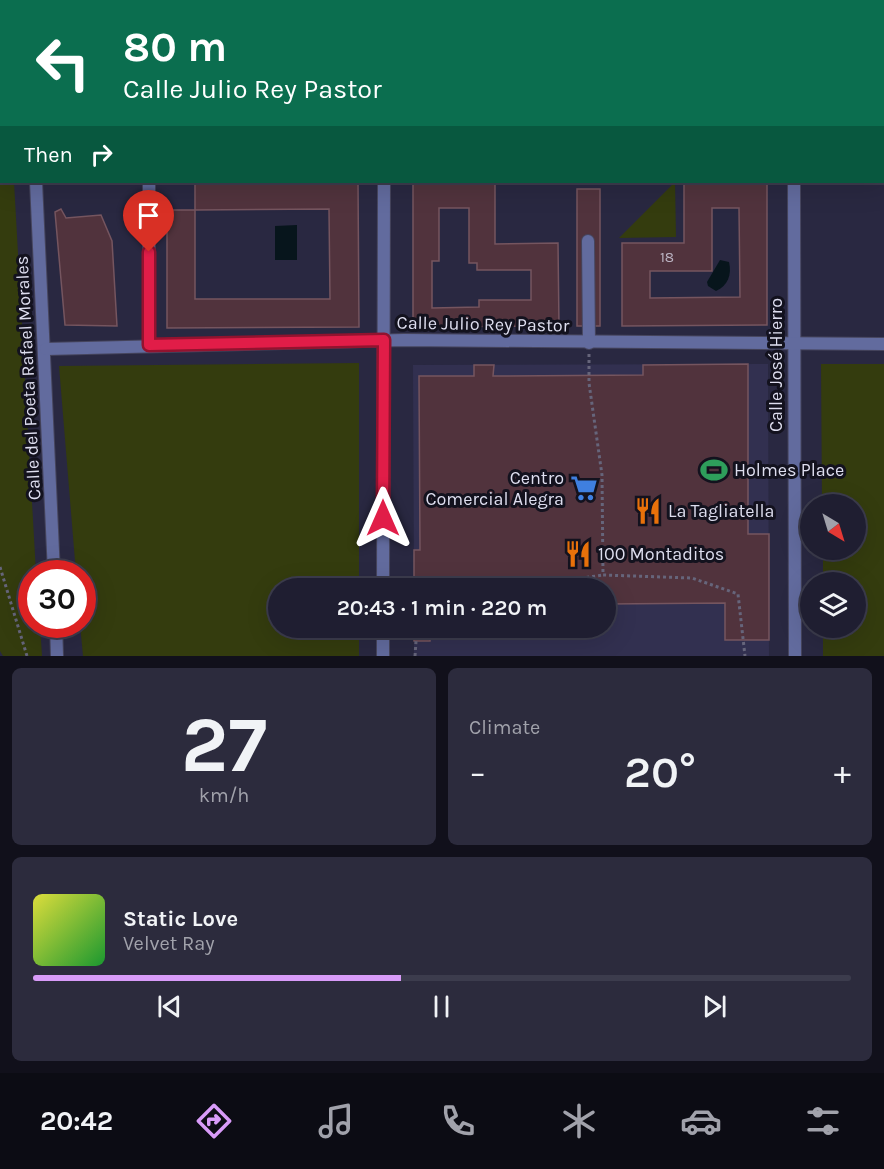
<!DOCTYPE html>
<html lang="en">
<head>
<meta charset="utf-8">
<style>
	body { margin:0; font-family:Karla,sans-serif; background:#2c2b3d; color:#f1f3f6; height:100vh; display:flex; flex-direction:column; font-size:22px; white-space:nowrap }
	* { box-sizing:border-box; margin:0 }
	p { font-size:20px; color:#a1a2ab }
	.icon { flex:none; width:33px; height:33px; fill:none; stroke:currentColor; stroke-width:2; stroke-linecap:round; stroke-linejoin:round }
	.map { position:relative; height:656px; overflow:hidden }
	.sheet { display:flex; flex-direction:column; gap:12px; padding:12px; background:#11101b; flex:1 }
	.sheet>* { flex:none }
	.hud { position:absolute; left:0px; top:0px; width:885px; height:183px; box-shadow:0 6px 24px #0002,0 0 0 2px #3c3c4d; background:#0b6e4f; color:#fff; overflow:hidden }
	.needle { width:39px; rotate:142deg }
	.fabs { position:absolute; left:800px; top:494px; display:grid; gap:12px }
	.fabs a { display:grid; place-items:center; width:66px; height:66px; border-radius:50%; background:#1f1e31; box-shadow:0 6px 24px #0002,0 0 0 2px #3c3c4d; font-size:30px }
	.speed { position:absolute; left:18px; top:560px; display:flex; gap:12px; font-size:30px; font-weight:700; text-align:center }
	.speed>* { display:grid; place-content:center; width:78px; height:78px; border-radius:50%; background:#1f1e31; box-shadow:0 6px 24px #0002,0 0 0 2px #3c3c4d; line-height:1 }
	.speed .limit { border:9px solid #d22; background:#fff; color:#111 }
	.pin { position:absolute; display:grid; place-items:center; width:51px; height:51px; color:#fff; margin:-62px -26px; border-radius:50% 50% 50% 0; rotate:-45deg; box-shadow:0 0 6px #0007 }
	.pin .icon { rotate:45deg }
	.me { position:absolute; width:66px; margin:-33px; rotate:0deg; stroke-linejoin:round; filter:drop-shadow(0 0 4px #0008) }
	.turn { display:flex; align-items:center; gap:21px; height:126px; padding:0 24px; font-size:27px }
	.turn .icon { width:78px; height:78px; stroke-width:2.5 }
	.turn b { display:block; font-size:42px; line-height:51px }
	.then { display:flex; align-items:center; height:57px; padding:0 24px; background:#0003; gap:12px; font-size:22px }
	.big { font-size:45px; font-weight:600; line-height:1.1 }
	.sheet .card { flex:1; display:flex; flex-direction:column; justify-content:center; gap:9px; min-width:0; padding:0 21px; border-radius:9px; background:#2c2b3d }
	.sheet .dial { align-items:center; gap:0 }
	.dial b { font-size:78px; line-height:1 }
	.song { display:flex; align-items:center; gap:18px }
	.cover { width:72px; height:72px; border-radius:9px; background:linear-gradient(135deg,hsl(60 70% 55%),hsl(130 70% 35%)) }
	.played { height:6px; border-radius:3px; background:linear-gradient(90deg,#d89bf8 45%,#3c3c4d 45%) }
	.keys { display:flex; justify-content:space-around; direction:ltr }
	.heat { display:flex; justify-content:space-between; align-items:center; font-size:33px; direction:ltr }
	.sheet .tiles { flex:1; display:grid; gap:12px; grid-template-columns:1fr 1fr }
	.card:last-child { grid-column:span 2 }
	.trip { position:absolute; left:268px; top:578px; width:348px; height:60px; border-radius:30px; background:#1f1e31; box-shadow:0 6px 24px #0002,0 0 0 2px #3c3c4d; font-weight:600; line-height:60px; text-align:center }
	.tab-bar { display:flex; height:96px; justify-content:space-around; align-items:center; background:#0c0c14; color:#a1a2ab }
	.tab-bar .icon { width:42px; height:42px }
	.tab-bar .active { color:#d89bf8 }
	.tab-bar b { font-size:27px; color:#f1f3f6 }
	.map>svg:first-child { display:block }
	.built { fill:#323050 }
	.green { fill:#343c0e }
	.water { fill:#07151c }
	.building { fill:#51333d; stroke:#75555f; stroke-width:1.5; fill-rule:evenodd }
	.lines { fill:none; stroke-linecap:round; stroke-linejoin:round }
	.pedestrian-casing { stroke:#46455d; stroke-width:14 }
	.minor-casing { stroke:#46455d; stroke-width:14 }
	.path { stroke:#66657b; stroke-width:3; stroke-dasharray:3 3; stroke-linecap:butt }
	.pedestrian { stroke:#626b9e; stroke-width:12 }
	.minor { stroke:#626b9e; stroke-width:12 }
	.route-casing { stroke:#92132f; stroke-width:15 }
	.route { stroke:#e11d48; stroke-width:10 }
	.labels { text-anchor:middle; stroke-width:6; stroke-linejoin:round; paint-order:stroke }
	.number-label { font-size:15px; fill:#bbb3c2 }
	.street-label { font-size:18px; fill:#dedeef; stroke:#13121e }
	.poi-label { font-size:18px; fill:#dedeef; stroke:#13121e; text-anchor:start }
</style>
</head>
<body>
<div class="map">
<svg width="884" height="656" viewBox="0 0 884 656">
	<rect width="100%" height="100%" fill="#292841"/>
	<path class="built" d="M768 364 769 656H414V627H606V588H414L413 365Z"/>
	<g class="green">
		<path d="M0 0 3 1 2 182H14L36 573H32V624H40L42 656H3L0 651Z"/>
		<path d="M675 182 676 237 619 238Z"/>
		<path d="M359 363V588H279V627H359V656H83L80 624H82V573H76L59 366Z"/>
		<path d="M821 364H884V656H823V627H855V582H823V549H855V504H822Z"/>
	</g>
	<g class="water">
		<path d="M297 225V260H275V226Z"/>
		<path d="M720 260 729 262C732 274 728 286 716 291L708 286 707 282Z"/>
	</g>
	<g class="building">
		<rect x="161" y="0" width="195" height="2"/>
		<rect x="407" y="0" width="148" height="2"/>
		<path d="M615 0H763V2Z"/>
		<rect x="818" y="0" width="41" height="2"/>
		<path d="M195 182H358L359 327 167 328V210H195ZM329 209 330 299H195V210Z"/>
		<path d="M413 182H495V244L558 243 559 326 413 327ZM439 208H469V263H477V270H531V300H479V307L432 308V261H439Z"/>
		<path d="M684 182H767V325L622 326V243H684ZM712 208H739L740 297 650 298V271H712Z"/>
		<rect x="577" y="189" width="23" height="137"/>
		<path d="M61 209 66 218 101 215 112 241 117 326 65 325 55 212Z"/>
		<path d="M748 364V534H769V640H725V603L606 604V588H414V550H420L419 376H474V365H494L493 376 643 375V365Z"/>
		<rect x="414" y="627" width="16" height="14"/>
	</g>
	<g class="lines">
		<defs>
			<g id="pedestrian">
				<path d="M590 2V0"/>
				<path d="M588 241 589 343"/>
			</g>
			<g id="minor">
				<path d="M24 0 25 2"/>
				<path d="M147 0V2"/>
				<path d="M383 0V2"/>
				<path d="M793 0V2"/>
				<path d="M36 182 54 573"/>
				<path d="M149 182V345"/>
				<path d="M794 182 795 656"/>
				<path d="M46 349 404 340 884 344"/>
				<path d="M383 588 384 182"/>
				<path d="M56 624 57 656"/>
				<path d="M383 656V627"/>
			</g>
		</defs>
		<use href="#pedestrian" class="pedestrian-casing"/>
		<use href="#minor" class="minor-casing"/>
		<g class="path">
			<path d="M0 162H2"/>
			<path d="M589 354V383L602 475 603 575 692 578 738 594 745 656"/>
			<path d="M0 567 27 656"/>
			<path d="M515 588 603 575"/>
			<path d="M415 656 417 627"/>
		</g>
		<use href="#pedestrian" class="pedestrian"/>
		<use href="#minor" class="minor"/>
	</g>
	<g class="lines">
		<defs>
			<path id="route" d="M149 252V345L384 340 383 518"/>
		</defs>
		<use href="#route" class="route-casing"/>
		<use href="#route" class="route"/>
	</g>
	<defs>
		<symbol id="stadium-bare" viewBox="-9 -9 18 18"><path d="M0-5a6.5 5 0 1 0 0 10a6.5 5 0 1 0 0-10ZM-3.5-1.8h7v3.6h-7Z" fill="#2e9e5b" stroke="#13121e" stroke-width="2.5" paint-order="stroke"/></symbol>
		<symbol id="supermarket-bare" viewBox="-9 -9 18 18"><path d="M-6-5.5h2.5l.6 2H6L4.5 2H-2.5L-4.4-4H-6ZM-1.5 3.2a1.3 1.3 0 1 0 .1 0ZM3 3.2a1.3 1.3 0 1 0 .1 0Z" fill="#3f7fe0" stroke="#13121e" stroke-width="2.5" paint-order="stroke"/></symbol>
		<symbol id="restaurant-bare" viewBox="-9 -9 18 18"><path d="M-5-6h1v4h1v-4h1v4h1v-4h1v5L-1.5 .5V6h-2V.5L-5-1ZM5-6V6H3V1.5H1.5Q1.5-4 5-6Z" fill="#e8710a" stroke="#13121e" stroke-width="2.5" paint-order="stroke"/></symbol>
	</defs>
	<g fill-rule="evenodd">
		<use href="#stadium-bare" x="695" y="451" width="38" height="38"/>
		<use href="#supermarket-bare" x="565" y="469" width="38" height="38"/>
		<use href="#restaurant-bare" x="629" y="492" width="38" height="38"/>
		<use href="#restaurant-bare" x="559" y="535" width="38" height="38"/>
	</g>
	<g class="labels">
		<g class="number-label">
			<text x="667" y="262">18</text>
		</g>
		<g class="street-label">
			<text transform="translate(483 324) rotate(1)" y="6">Calle Julio Rey Pastor</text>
			<text transform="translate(776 365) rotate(-90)" y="6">Calle José Hierro</text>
			<text transform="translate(28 378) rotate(-93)" y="6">Calle del Poeta Rafael Morales</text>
		</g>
		<g class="poi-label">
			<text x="734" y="476">Holmes Place</text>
			<text x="564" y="484" text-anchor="end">Centro<tspan x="564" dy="21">Comercial Alegra</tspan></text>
			<text x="668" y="517">La Tagliatella</text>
			<text x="598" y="560">100 Montaditos</text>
		</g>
	</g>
</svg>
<div class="fabs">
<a><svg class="needle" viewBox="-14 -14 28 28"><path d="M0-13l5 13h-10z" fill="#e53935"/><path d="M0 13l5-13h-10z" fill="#a1a2ab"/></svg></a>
<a><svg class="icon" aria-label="layers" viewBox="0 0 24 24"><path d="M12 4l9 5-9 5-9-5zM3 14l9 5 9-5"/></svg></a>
</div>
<div class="speed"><div class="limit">30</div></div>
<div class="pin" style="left:149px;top:252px;background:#d93025"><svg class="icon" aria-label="arrive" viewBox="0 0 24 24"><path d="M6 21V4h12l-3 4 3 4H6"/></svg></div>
<svg class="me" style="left:383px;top:518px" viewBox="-20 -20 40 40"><path d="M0-17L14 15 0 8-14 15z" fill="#e11d48" stroke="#fff" stroke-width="4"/></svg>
<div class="trip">20:43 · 1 min · 220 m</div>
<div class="hud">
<div class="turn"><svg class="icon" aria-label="left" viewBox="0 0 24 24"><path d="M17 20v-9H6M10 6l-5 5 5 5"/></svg><div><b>80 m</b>Calle Julio Rey Pastor</div></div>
<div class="then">Then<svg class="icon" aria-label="right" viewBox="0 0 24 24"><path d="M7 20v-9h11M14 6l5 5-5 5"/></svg></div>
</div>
</div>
<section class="sheet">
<div class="tiles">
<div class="card dial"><b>27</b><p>km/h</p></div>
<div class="card"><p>Climate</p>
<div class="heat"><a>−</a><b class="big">20°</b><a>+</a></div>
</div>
<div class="card">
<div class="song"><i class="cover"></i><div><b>Static Love</b><p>Velvet Ray</p></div></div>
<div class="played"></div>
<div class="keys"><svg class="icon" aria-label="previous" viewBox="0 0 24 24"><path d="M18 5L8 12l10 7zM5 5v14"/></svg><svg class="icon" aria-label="pause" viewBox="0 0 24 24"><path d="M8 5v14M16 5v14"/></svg><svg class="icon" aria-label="next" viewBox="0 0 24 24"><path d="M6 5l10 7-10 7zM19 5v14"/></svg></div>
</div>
</div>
</section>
<nav class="tab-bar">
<b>20:42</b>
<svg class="icon active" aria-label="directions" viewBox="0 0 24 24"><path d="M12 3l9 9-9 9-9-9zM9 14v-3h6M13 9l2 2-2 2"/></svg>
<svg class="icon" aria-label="music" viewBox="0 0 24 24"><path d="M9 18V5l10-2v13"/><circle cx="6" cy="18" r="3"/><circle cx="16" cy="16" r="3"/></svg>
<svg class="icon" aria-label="phone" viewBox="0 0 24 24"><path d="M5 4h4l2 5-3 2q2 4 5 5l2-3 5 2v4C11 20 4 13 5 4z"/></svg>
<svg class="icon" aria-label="climate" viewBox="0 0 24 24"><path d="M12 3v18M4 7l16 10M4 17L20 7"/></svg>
<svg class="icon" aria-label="car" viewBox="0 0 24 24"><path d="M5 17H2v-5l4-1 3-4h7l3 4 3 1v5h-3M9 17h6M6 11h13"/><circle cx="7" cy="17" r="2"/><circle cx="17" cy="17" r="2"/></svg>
<svg class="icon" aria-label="filters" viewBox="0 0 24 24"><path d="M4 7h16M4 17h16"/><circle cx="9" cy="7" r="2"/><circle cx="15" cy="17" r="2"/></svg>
</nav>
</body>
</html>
